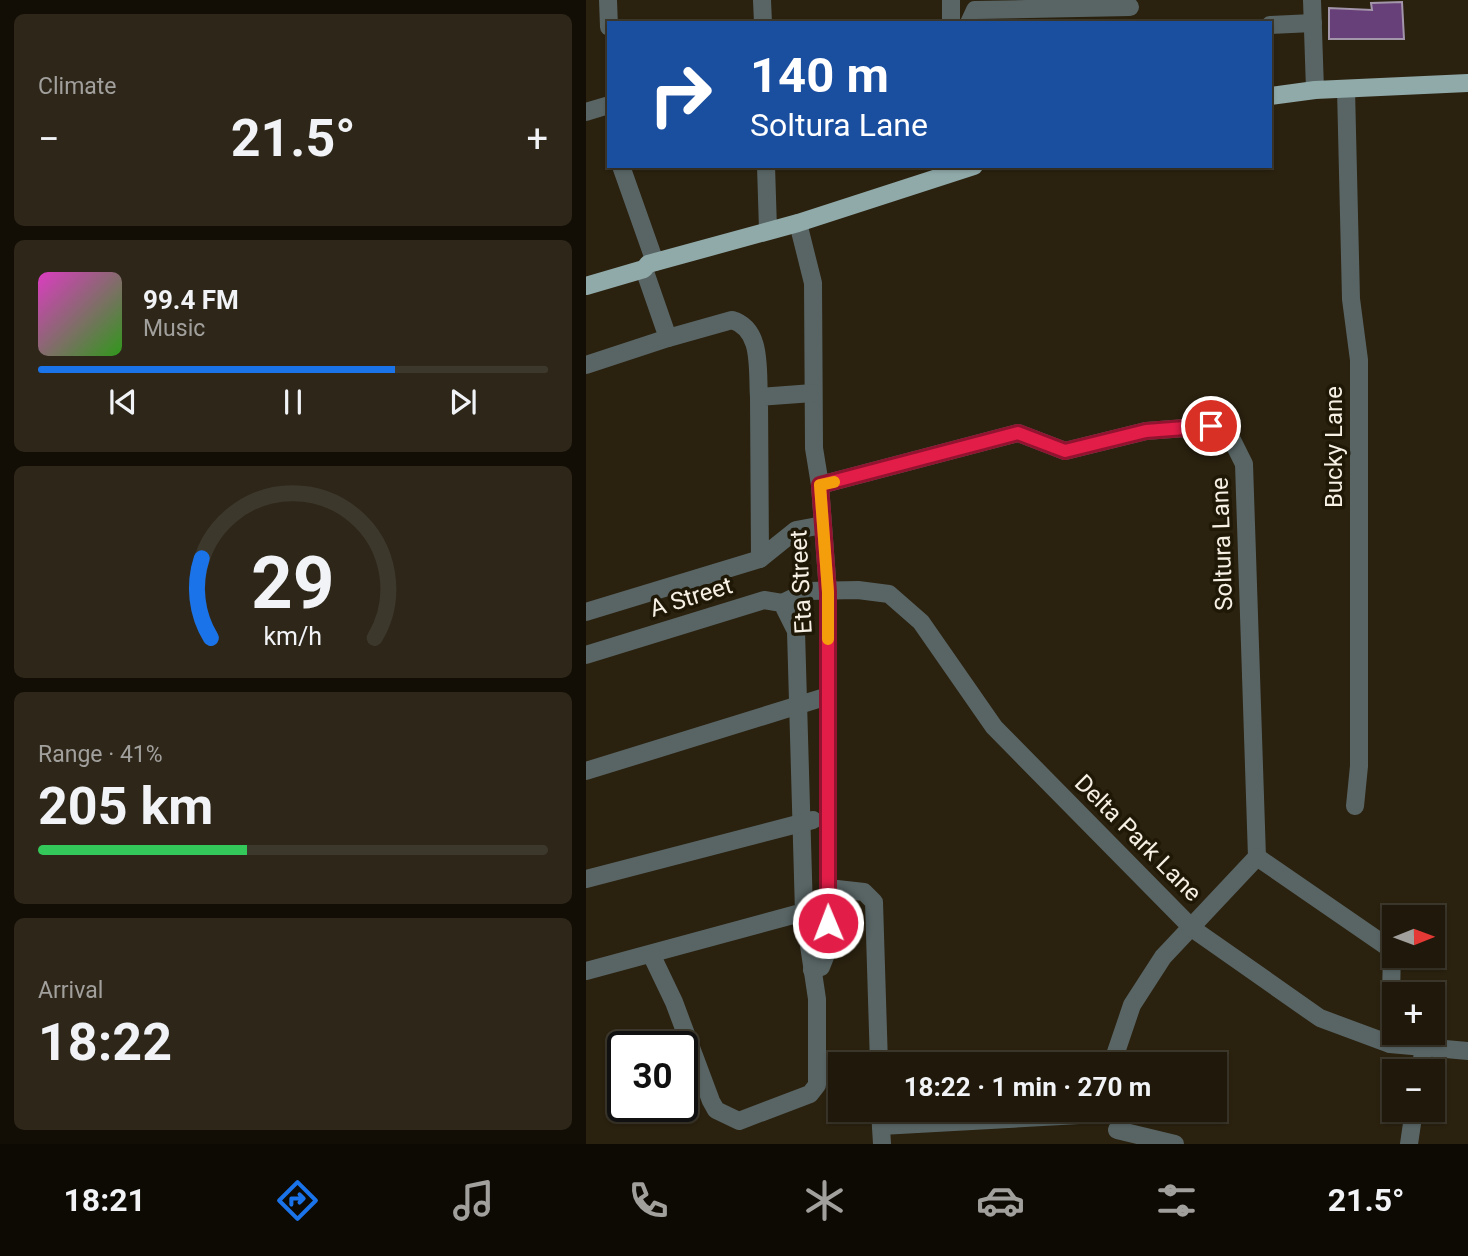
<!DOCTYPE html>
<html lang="en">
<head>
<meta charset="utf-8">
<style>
	body { margin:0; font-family:Roboto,sans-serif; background:#2d2619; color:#f1f3f6; height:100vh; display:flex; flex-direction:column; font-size:26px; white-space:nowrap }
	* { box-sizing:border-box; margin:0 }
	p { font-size:23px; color:#a2a09d }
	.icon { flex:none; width:38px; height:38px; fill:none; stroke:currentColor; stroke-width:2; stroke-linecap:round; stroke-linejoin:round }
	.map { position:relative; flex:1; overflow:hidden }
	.sheet { display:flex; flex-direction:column; gap:14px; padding:14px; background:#120e06; width:586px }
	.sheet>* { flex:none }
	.banner { position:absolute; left:21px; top:21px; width:665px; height:147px; border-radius:0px; box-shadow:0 2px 5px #0004,0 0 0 2px #3d382c; background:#1a4fa0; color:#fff; overflow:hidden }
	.needle { width:46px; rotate:89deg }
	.tools { position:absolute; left:796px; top:905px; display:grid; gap:14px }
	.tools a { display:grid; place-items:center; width:63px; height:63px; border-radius:0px; background:#20190b; box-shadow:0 2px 5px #0004,0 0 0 2px #3d382c; font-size:35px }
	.speed { position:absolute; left:21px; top:1031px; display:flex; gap:14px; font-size:35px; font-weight:700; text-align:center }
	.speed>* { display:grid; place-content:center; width:91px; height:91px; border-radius:50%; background:#20190b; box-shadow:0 2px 5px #0004,0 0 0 2px #3d382c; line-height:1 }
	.speed .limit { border:4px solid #111; border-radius:10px; background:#fff; color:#111 }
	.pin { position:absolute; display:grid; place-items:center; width:60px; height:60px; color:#fff; margin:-30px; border:4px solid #fff; border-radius:50%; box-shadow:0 2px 7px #0007 }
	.me { position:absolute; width:77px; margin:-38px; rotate:359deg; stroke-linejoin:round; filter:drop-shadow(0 0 5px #0008) }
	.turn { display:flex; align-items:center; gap:24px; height:147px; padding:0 28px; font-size:32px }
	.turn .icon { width:91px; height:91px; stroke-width:2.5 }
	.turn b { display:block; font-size:49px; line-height:60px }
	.big { font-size:52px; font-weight:700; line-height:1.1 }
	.sheet .tile { flex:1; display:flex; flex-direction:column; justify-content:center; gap:10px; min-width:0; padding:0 24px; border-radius:10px; background:#2d2619 }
	.sheet .dial { align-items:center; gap:0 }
	.dial svg { height:182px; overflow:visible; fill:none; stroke:#3d382c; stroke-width:7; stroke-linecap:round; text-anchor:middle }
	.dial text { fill:#f1f3f6; stroke:none }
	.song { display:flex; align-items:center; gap:21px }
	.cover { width:84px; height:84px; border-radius:10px; background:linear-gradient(135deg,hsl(310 70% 55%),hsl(110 70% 35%)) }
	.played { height:7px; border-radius:4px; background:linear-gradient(90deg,#1a73e8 70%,#3d382c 70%) }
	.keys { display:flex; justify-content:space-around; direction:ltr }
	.heat { display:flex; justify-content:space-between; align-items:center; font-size:38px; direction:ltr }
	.charge { height:10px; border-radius:5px; background:linear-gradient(90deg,#34c759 41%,#3d382c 0) }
	.trip { position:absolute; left:242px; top:1052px; width:399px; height:70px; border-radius:0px; background:#20190b; box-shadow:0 2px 5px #0004,0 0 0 2px #3d382c; font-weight:700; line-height:70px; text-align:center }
	.tabs { display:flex; height:112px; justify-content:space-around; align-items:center; background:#0d0a04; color:#a2a09d }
	.tabs .icon { width:49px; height:49px }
	.tabs .selected { color:#1a73e8 }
	.tabs b { font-size:32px; color:#f1f3f6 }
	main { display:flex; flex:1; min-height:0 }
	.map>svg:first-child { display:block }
	.building { fill:#684079; stroke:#a395aa; stroke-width:2 }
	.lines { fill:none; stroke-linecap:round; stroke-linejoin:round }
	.minor { stroke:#596565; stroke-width:18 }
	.major { stroke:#90a9a9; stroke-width:18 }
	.route-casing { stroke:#92132f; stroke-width:18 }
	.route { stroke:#e11d48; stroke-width:12 }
	.slow { stroke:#f59e0b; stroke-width:12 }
	.labels { text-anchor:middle; stroke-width:7; stroke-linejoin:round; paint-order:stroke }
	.street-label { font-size:24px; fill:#f6f0e5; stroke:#201806 }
</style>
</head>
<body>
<main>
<section class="sheet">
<div class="tile"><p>Climate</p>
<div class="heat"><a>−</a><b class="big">21.5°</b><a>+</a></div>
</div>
<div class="tile">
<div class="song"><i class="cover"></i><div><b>99.4 FM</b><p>Music</p></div></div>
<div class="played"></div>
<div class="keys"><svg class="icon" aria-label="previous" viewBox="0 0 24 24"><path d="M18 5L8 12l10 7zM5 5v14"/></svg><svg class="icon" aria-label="pause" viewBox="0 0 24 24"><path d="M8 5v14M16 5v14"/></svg><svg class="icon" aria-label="next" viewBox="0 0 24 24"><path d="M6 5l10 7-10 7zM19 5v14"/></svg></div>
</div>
<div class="tile dial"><svg viewBox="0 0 100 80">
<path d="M14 69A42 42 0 1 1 86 69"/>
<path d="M14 69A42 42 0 0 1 10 34" stroke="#1a73e8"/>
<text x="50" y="56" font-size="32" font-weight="700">29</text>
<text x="50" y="72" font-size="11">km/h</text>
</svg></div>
<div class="tile"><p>Range · 41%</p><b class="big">205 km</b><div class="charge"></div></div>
<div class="tile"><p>Arrival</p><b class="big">18:22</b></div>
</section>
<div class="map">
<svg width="882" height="1144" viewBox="0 0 882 1144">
	<rect width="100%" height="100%" fill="#2a210f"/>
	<path class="building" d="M816 2 818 39H743V8L786 10 785 3Z"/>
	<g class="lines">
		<g class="minor">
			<path d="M22 0 23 27"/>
			<path d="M176 0 177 23"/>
			<path d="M365 0V23"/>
			<path d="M726 0 729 90"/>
			<path d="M383 23 389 10 544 7"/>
			<path d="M684 25 727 23"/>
			<path d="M760 89 765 299 773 360V766L769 806"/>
			<path d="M0 112 23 105"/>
			<path d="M35 166 69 262"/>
			<path d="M180 166 182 230"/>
			<path d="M212 223 227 283 228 448 234 485 242 592V940L241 952 235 967 226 970"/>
			<path d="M82 338 146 320C177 329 171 371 173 397"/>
			<path d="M0 365 82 338 58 269"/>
			<path d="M227 393 173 397 174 559 210 530 237 525"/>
			<path d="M234 485 432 433 479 451 560 431 626 426 643 434 658 464 671 857 577 957 546 1005 526 1064"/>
			<path d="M196 603 221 591 272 590 303 594 335 622 408 727 607 929 734 1018 804 1044 882 1051"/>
			<path d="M0 612 174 559"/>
			<path d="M0 655 178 600 196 603 210 631 218 912 0 971"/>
			<path d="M0 771 242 696"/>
			<path d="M671 857 806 950 804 1044"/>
			<path d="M0 879 227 820"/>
			<path d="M242 888 278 892 288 902 293 1064"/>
			<path d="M65 954 88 1002 125 1101 130 1110 153 1121 224 1094 231 1085V999L218 912 227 909"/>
			<path d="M834 1071 838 1047"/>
			<path d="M294 1110 296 1144"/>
			<path d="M295 1126 530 1113"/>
			<path d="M531 1130 589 1144"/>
			<path d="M823 1144 828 1110"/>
		</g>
		<g class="major">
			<path d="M684 96 729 90 882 83"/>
			<path d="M0 286 58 269 62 264 212 223 388 166"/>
		</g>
	</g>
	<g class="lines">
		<defs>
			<path id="route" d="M242 923V592L234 485 432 433 479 451 560 431 625 426"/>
		</defs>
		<use href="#route" class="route-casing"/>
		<use href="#route" class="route"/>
		<path class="slow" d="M242 639V592L234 485 248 482"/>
	</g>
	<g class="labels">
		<g class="street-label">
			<text transform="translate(748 447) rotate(-90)" y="8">Bucky Lane</text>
			<text transform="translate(636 544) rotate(-92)" y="8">Soltura Lane</text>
			<text transform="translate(215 582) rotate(-93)" y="8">Eta Street</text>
			<text transform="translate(105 597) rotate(-17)" y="8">A Street</text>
			<text transform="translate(552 838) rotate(45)" y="8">Delta Park Lane</text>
		</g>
	</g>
</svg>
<div class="tools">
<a><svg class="needle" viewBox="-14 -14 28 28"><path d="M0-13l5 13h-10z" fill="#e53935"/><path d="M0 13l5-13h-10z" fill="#a2a09d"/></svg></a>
<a>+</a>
<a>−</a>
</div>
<div class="speed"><div class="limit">30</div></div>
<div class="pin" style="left:625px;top:426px;background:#d93025"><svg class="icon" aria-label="arrive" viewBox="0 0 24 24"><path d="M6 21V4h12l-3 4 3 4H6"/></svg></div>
<svg class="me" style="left:242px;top:923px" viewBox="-20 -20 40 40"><circle r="17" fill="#e11d48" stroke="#fff" stroke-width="3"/><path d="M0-11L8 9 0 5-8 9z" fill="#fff"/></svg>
<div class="trip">18:22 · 1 min · 270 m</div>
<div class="banner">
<div class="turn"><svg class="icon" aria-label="right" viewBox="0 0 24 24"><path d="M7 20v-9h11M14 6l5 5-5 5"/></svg><div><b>140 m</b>Soltura Lane</div></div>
</div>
</div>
</main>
<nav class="tabs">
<b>18:21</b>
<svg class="icon selected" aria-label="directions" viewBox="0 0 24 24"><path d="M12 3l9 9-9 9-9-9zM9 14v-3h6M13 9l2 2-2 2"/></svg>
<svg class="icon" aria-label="music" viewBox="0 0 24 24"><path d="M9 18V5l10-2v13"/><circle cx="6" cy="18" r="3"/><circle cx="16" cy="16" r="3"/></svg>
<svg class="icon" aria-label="phone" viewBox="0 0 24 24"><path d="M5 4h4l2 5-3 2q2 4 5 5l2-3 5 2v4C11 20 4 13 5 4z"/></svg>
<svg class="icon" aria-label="climate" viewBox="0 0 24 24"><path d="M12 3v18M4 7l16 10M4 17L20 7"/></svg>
<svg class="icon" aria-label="car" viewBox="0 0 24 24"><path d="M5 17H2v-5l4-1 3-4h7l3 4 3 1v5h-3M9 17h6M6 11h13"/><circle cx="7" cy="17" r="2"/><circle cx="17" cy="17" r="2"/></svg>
<svg class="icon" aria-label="filters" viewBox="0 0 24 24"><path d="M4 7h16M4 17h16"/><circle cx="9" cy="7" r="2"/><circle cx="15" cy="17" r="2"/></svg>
<b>21.5°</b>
</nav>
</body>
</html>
